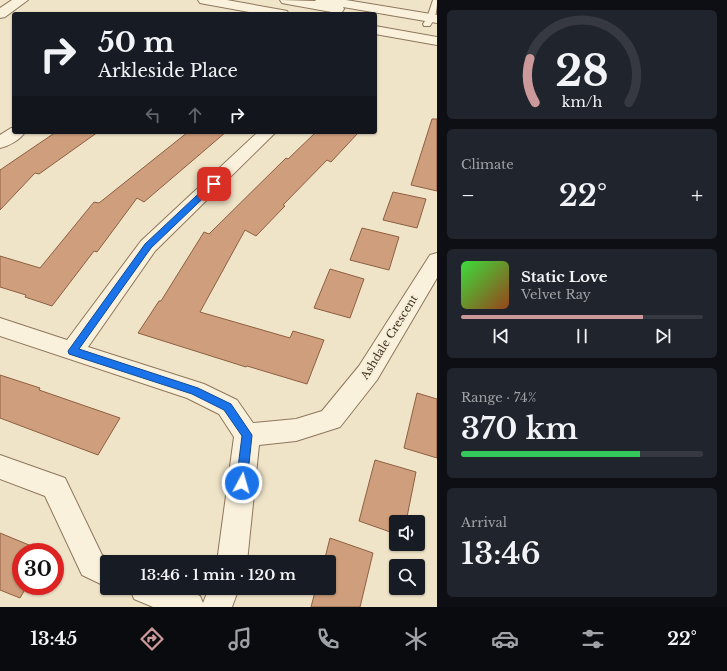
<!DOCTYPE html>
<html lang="en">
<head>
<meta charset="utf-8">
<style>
	body { margin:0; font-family:"Libre Baskerville",serif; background:#20242c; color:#f1f3f6; height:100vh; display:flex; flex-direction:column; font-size:15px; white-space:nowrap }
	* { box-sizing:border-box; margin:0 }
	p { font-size:13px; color:#9ea1a6 }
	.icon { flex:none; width:22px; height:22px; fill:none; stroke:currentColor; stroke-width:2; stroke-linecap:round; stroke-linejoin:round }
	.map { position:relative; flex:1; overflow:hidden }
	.drawer { display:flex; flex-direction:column; gap:10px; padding:10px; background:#0d0f14; width:290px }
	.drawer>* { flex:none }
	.guide { position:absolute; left:12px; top:12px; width:365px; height:122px; border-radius:4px; box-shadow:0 1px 3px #0004; background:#171b24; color:#f1f3f6; overflow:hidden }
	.tools { position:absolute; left:389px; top:515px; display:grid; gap:8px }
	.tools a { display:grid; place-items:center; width:36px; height:36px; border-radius:4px; background:#171b24; box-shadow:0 1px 3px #0004; font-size:20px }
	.speed { position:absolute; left:12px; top:543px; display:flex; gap:8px; font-size:20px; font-weight:700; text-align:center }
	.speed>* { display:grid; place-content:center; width:52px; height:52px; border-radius:50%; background:#171b24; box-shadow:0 1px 3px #0004; line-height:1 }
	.speed .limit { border:6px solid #d22; background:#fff; color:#111 }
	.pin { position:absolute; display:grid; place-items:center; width:34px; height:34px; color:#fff; margin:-17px; border-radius:8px; box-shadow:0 2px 6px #0006 }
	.me { position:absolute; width:44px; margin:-22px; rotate:6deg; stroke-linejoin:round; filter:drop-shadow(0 0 3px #0008) }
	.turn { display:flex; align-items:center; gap:14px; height:84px; padding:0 20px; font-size:18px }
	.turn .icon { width:52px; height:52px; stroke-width:2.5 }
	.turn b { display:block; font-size:28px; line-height:34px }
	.lanes { display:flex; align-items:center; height:38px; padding:0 20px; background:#0003; justify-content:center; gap:20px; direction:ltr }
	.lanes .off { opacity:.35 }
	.big { font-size:30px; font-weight:600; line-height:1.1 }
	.drawer .tile { flex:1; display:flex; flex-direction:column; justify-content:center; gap:6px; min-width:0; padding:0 14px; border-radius:6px; background:#20242c }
	.drawer .dial { align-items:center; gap:0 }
	.dial svg { height:104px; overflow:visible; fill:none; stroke:#363941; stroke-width:7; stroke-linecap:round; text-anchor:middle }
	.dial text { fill:#f1f3f6; stroke:none }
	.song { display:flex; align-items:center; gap:12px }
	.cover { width:48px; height:48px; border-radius:6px; background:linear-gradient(135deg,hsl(120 70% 55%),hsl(20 70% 35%)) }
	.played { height:4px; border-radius:2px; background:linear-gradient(90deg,#cc999b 75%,#363941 75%) }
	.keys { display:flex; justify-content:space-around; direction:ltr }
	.heat { display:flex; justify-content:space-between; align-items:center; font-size:22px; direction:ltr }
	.charge { height:6px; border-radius:3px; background:linear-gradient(90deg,#34c759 74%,#363941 0) }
	.trip { position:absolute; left:100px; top:555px; width:236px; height:40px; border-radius:4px; background:#171b24; box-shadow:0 1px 3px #0004; font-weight:600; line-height:40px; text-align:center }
	.menu { display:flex; height:64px; justify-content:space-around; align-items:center; background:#090b0e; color:#9ea1a6 }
	.menu .icon { width:28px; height:28px }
	.menu .selected { color:#cc999b }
	.menu b { font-size:18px; color:#f1f3f6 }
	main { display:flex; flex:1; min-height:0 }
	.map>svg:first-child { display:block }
	.building { fill:#cf9f7d; stroke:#8d5f41 }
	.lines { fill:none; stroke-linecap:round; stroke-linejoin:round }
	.service-casing { stroke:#8d765c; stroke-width:2 }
	.minor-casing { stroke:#8d765c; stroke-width:2 }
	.tertiary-casing { stroke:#8d765c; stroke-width:2 }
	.service { fill:#faf1dc; fill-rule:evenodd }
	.minor { fill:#faf1dc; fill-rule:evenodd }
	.tertiary { fill:#faf1dc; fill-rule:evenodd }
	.route { fill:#1a73e8; stroke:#114b97 }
	.labels { text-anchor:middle; stroke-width:4; stroke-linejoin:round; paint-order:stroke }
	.street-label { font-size:11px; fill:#3d2e20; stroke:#f7eed8 }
</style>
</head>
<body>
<main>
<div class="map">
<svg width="437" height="607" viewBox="0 0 437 607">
	<rect width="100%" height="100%" fill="#f0e4c8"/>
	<g class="building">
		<path d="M432 119H437V191L411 185Z"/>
		<path d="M56 132H98L39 174 35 173 0 210V170Z"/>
		<path d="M188 132H226L144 202 137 198 97 252 94 251 52 306 25 297 26 295 0 287V256L40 268 94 202 99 203Z"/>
		<path d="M316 132H359L331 162 327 160 283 205 285 206 256 236 245 230 200 312 290 338 293 331 324 340 307 384 247 366 246 367 138 333 159 301H161L204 232 209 234 286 158 288 159Z"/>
		<path d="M393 192 426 199 417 228 383 220Z"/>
		<path d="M362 228 399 237 389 270 350 260Z"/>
		<path d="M330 269 364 279 350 318 314 308Z"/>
		<path d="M0 375 40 388 39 390 120 418 98 455 0 418Z"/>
		<path d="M417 393 437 399V458L404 448Z"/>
		<path d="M375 460 416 472 406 522H396V534L359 521Z"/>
		<path d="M0 533 46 552H21V586H27L20 598 0 590Z"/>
		<path d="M330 538 373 553 360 607H311L316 588H329V562H324Z"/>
	</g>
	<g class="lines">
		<defs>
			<path id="service" d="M433 0H437C437 10 436 17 430 26H424L423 24 427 18Z"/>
			<g id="minor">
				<path d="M12 0H28L5 17 0 18V8Z"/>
				<path d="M198 0H227L282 10 287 11 289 14H260L205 4 200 3Z"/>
				<path d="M375 26 437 37V45L375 34Z"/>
				<path d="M11 128H14V132H25C20 140 9 146 0 148V135Z"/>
				<path d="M258 132H276L155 251 88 347 204 384 237 400 253 423 296 419 322 411 359 366 430 255 437 253V278L377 380 340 427 296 441 259 445 247 562H217L234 437 219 414 187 398 0 336V318L67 340 141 241Z"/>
				<path d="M0 455 65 478 102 555 118 562H107V587L82 575 45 496 0 479Z"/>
				<path d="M130 588H181L200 596 203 603 209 588H239L232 607H153L134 599Z"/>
			</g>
			<path id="tertiary" d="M280 0 316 1 315 0H346L437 15V23L343 7 344 9 342 12 337 13 287 4 282 3Z"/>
		</defs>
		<use href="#service" class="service-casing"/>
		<use href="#minor" class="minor-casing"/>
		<use href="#tertiary" class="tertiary-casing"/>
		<use href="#service" class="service"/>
		<use href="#minor" class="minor"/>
		<use href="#tertiary" class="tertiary"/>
	</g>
	<path class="route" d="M214 181 218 184 217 185 151 248 79 349 198 388 231 404 252 435 247 483 246 486 242 488 238 486 236 483 242 436 224 410 192 394 69 354 68 351 145 244 211 182Z"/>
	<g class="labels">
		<g class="street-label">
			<text transform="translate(389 337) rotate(-58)" y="4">Ashdale Crescent</text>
		</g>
	</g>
</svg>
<div class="tools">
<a><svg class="icon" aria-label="sound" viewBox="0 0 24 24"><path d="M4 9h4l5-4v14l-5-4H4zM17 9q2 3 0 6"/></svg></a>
<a><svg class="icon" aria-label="search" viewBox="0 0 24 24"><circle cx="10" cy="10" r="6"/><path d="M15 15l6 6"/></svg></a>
</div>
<div class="speed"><div class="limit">30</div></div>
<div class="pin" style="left:214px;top:184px;background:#d93025"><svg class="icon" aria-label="arrive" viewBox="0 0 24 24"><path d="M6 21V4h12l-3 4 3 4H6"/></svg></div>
<svg class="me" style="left:242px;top:483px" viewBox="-20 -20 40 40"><circle r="17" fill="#1a73e8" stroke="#fff" stroke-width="3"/><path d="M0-11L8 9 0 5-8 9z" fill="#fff"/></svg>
<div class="trip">13:46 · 1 min · 120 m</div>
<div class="guide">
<div class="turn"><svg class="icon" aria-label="right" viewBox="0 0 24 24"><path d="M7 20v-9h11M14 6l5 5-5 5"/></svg><div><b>50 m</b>Arkleside Place</div></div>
<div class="lanes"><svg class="icon off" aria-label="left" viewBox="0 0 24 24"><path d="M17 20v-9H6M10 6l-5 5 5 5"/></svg><svg class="icon off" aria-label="ahead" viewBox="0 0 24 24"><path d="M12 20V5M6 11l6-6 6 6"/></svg><svg class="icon" aria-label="right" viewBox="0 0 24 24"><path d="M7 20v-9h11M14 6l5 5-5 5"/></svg></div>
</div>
</div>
<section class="drawer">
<div class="tile dial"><svg viewBox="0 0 100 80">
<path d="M14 69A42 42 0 1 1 86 69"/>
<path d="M14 69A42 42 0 0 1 10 35" stroke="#cc999b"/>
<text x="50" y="56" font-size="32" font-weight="700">28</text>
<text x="50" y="72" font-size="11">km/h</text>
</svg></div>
<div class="tile"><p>Climate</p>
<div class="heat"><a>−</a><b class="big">22°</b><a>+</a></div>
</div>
<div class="tile">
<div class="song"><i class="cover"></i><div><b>Static Love</b><p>Velvet Ray</p></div></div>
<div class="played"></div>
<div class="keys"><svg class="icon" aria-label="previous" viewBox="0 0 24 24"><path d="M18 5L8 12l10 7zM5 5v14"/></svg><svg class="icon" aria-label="pause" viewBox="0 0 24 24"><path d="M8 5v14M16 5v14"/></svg><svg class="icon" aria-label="next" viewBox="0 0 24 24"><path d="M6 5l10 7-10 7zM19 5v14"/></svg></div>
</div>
<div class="tile"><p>Range · 74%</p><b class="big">370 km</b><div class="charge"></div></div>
<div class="tile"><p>Arrival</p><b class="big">13:46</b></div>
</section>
</main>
<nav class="menu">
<b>13:45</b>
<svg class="icon selected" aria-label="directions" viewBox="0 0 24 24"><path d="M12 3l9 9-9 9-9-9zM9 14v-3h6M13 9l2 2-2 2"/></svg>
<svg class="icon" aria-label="music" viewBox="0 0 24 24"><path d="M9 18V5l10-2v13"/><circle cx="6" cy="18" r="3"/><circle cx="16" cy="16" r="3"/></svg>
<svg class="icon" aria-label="phone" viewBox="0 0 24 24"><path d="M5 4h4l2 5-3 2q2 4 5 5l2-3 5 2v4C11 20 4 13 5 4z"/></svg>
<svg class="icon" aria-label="climate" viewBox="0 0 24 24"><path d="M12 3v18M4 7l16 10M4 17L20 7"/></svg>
<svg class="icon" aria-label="car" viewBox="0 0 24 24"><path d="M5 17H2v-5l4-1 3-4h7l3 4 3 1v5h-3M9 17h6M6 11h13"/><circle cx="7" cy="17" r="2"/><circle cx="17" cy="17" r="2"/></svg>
<svg class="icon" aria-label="filters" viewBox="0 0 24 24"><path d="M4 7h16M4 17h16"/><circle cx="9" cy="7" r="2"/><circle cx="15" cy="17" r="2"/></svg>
<b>22°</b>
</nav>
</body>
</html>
